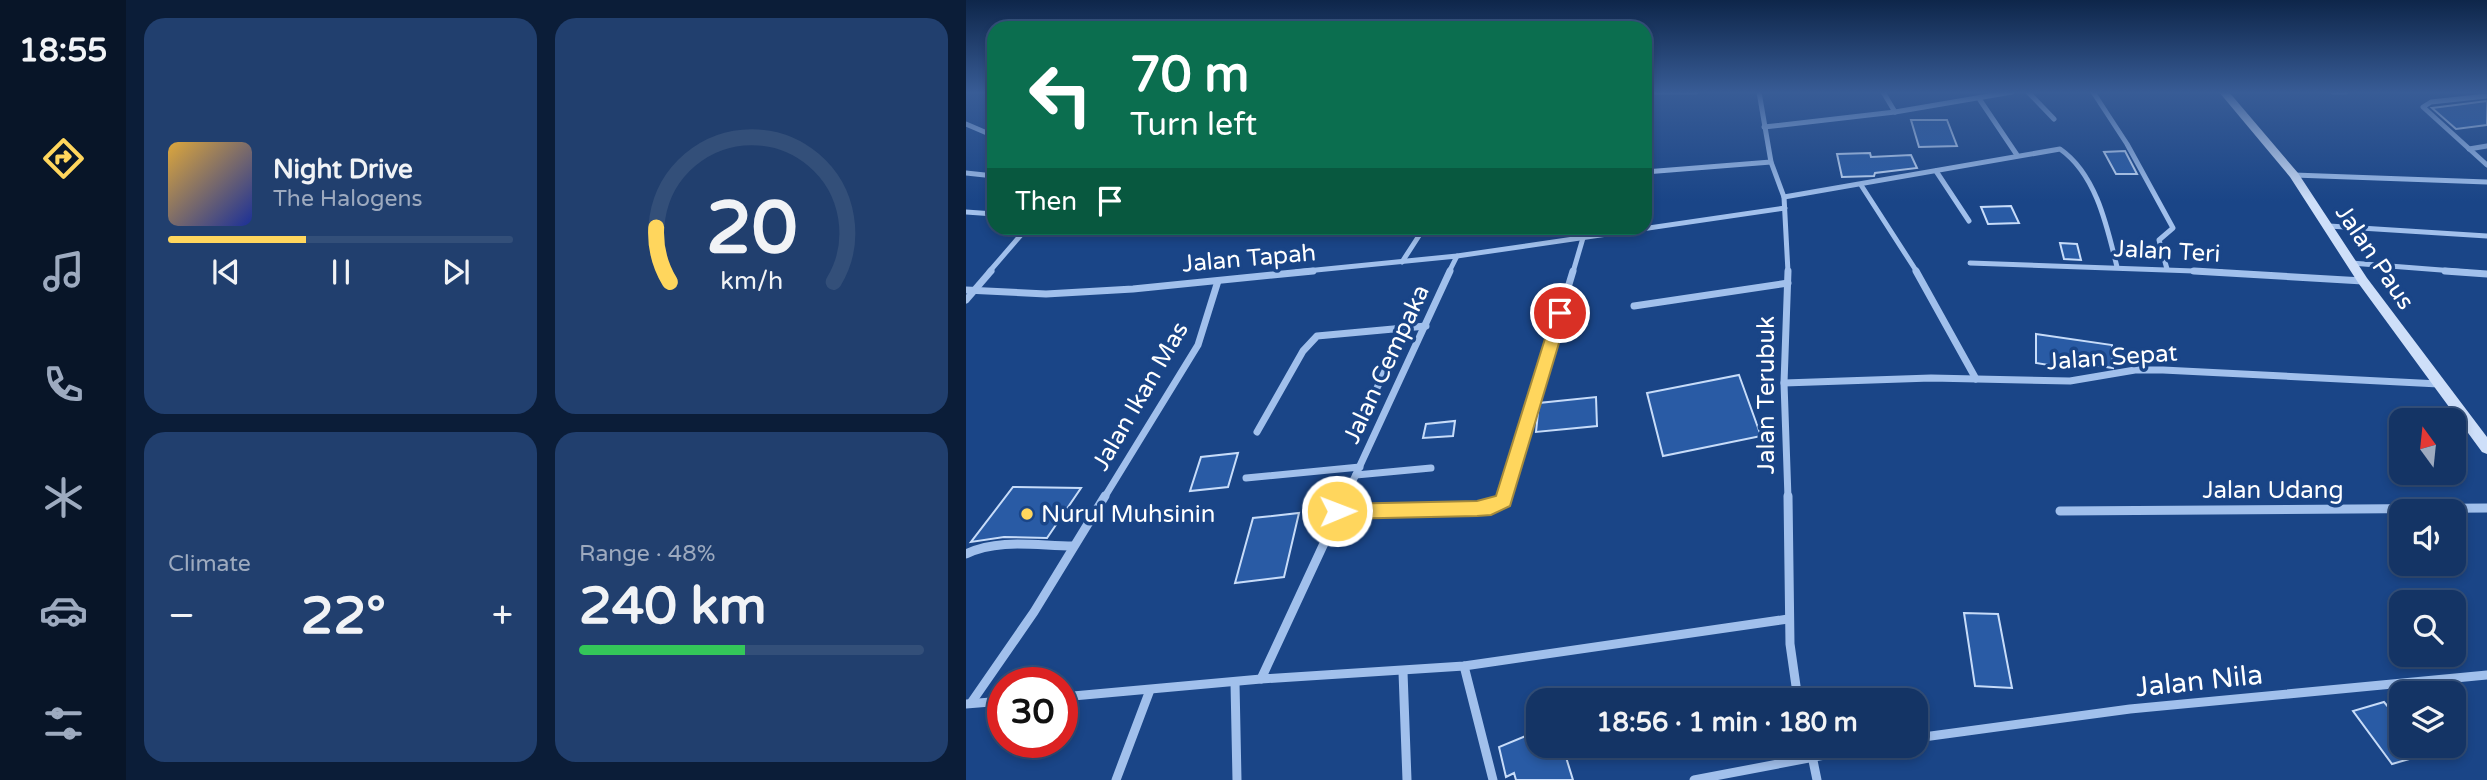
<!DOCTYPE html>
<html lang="en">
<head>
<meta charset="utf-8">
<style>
	body { margin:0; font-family:"Varela Round",sans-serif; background:#213f6e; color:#f1f3f6; height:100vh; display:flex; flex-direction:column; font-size:26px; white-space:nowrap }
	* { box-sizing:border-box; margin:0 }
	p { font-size:23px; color:#9daabf }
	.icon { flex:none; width:38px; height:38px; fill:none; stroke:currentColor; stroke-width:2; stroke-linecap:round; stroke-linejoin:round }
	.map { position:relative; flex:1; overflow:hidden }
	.panel { display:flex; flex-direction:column; gap:18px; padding:18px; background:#0b1d38; width:840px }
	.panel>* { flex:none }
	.banner { position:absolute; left:21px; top:21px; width:665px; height:214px; border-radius:21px; box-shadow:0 4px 10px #0003,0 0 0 2px #334f79; background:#0b6e4f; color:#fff; overflow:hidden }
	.needle { width:46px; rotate:345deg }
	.controls { position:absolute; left:1423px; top:408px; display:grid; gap:14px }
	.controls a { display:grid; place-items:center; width:77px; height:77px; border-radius:14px; background:#143465; box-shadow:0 4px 10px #0003,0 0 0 2px #334f79; font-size:35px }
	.speed { position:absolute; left:21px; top:667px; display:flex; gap:14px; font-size:35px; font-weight:700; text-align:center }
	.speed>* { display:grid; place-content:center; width:91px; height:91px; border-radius:50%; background:#143465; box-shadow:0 4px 10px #0003,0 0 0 2px #334f79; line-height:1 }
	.speed .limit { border:10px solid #d22; background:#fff; color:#111 }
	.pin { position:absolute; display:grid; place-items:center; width:60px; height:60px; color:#fff; margin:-30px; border:4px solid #fff; border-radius:50%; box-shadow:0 2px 7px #0007 }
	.me { position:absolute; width:77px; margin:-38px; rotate:89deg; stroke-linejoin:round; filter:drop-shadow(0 0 5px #0008) }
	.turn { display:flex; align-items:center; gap:24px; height:147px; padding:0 28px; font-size:32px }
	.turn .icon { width:91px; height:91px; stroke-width:2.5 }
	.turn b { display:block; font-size:49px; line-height:60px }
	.then { display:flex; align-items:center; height:66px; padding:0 28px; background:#0003; gap:14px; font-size:26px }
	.big { font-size:52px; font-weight:700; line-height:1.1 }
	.panel .widget { flex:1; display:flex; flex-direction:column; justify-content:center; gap:10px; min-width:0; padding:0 24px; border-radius:21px; background:#213f6e }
	.panel .dial { align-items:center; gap:0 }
	.dial svg { height:182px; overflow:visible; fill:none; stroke:#334f79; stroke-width:7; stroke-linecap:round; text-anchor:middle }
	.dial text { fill:#f1f3f6; stroke:none }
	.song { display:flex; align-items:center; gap:21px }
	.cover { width:84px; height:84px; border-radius:10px; background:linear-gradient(135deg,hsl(40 70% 55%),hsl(230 70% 35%)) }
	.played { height:7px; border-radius:4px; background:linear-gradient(90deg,#ffd65d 40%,#334f79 40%) }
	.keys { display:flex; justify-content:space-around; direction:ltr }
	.heat { display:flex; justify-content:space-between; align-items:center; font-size:38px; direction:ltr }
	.charge { height:10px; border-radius:5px; background:linear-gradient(90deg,#34c759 48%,#334f79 0) }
	.panel .tiles { flex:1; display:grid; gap:18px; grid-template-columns:repeat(2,1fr) }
	.trip { position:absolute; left:560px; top:688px; width:402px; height:70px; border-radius:21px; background:#143465; box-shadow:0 4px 10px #0003,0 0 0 2px #334f79; font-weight:700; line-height:70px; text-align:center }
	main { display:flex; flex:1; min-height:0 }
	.tabs { display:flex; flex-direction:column; width:126px; justify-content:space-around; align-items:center; background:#081528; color:#9daabf }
	.tabs .icon { width:49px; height:49px }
	.tabs .selected { color:#ffd65d }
	.tabs b { font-size:32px; color:#f1f3f6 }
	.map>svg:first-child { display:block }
	.building { fill:#295ba5; stroke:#c7dcf9; stroke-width:2 }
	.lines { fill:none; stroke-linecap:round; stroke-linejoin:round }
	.street-far2 { stroke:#a1c0ec; stroke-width:5 }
	.street-far1 { stroke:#a1c0ec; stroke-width:7 }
	.street { stroke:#a1c0ec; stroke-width:9 }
	.secondary { fill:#cedff9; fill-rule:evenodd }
	.route { fill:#ffd65d; stroke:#a68b3c; stroke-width:2 }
	.poi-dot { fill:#ffd65d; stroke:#1a4587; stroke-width:2.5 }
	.labels { text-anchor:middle; stroke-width:7; stroke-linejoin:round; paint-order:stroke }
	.street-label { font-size:24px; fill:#fff; stroke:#1a4587 }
	.poi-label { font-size:24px; fill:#fff; stroke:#1a4587; text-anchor:start }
	.near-street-label { font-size:28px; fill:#fff; stroke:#1a4587 }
</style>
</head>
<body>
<main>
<nav class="tabs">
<b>18:55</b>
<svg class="icon selected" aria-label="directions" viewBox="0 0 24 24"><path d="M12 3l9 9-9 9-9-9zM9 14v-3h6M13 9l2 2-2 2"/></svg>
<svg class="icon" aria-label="music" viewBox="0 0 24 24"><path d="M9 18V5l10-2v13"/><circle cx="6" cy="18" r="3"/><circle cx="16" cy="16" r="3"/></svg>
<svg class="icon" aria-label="phone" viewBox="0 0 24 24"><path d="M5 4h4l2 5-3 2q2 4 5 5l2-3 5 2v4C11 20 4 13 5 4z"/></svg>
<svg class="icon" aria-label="climate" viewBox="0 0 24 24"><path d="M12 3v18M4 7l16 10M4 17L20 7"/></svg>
<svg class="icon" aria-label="car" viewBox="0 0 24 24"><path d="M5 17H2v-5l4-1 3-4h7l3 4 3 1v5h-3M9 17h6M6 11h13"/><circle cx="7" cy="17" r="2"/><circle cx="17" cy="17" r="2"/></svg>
<svg class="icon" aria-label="filters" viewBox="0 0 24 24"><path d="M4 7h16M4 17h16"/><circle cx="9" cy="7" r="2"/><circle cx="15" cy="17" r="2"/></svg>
</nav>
<section class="panel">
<div class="tiles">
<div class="widget">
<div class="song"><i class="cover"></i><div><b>Night Drive</b><p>The Halogens</p></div></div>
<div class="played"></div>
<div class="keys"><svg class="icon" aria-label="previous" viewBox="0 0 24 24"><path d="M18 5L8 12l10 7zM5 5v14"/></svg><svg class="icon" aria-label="pause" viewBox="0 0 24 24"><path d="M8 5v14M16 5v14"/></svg><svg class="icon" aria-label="next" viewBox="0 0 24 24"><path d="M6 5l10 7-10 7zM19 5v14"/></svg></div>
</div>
<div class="widget dial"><svg viewBox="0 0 100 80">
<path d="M14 69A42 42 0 1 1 86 69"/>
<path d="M14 69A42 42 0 0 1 8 45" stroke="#ffd65d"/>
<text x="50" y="56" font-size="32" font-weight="700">20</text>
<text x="50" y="72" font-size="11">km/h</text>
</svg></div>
<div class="widget"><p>Climate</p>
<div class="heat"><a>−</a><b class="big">22°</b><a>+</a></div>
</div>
<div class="widget"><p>Range · 48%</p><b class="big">240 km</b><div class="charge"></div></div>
</div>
</section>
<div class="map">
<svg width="1521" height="780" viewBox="0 0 1521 780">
	<rect width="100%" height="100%" fill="#1a4587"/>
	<g class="building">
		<path d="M1521 101V125L1490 129 1466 108Z"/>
		<path d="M945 120H981L991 146 953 147Z"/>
		<path d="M1159 151 1171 174H1150L1138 152Z"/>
		<path d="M904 153 905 157 945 155 951 168 909 173 908 176 876 177 871 154Z"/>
		<path d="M1045 206 1053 223 1022 224 1015 207Z"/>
		<path d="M1094 243 1111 244 1115 260 1098 259Z"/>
		<path d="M1070 334 1146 345 1147 368 1101 361V368L1070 363Z"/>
		<path d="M773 375 795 436 697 456 681 393Z"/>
		<path d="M630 397 631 426 570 432 573 403Z"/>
		<path d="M489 421 487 436 457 438 460 424Z"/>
		<path d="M272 453 262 487 224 491 235 457Z"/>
		<path d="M47 487 115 488 81 538 38 537 5 542Z"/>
		<path d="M333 513 318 577 269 583 287 518Z"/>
		<path d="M998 613 1032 614 1046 688 1009 686Z"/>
		<path d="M1418 702 1435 722V746H1477L1478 749 1426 764 1387 711Z"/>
		<path d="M572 731V746H593L596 755 599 754 607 780H550L548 773 540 777 533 747Z"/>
	</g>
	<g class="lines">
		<g class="street-far2">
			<path d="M686 92H730"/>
			<path d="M793 92 805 162 818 197 822 272"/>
			<path d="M917 92 929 112"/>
			<path d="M1062 92 1088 119"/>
			<path d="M1127 92 1161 144 1207 228 1193 240 1201 269"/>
			<path d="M1367 92H1380"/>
			<path d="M1521 96 1465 102 1457 107 1521 165"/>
			<path d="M1014 100 1051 155"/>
			<path d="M0 124 28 136"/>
			<path d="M798 127 929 112 1046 92"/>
			<path d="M1503 149 1521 146"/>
			<path d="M970 171 1003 221"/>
			<path d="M679 172 805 162"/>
			<path d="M0 173 28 176"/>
			<path d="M1328 175 1521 182"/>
			<path d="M895 185 951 272"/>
			<path d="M818 197 1094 149C1130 174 1141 226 1151 267"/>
			<path d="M0 212 28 214"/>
			<path d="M1363 226 1521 236"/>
			<path d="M436 262 458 228"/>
			<path d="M1004 263 1256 272"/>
			<path d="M1385 263 1501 272"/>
			<path d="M23 272 61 228"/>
			<path d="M330 272 491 256 819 208"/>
			<path d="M483 272 491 256"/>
			<path d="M607 272 617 238"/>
		</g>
		<g class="street-far1">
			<path d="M822 271 818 383 822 498"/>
			<path d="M950 271 1010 379"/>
			<path d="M1228 271 1397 281"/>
			<path d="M1479 271 1521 274"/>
			<path d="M0 290 80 294 167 289 347 271"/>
			<path d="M0 300 25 271"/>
			<path d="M668 306 822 283"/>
			<path d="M818 383 965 378 1104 381 1169 370H1197L1473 384"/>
			<path d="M396 420 439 328"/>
			<path d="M291 432 337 351 351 336 460 326"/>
			<path d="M390 475 465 468"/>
			<path d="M280 478 394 467"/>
			<path d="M138 498 232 345 252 281"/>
			<path d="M379 498 484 271"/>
			<path d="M538 498 607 271"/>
		</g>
		<g class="street">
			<path d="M822 496 824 644 832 700"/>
			<path d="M371 511 511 509 525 507 537 501 539 496"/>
			<path d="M1094 511 1521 508"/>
			<path d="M0 554C32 538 72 546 107 546"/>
			<path d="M498 666 527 780"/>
			<path d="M437 672 441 780"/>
			<path d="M295 679 380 496"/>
			<path d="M269 683 271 780"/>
			<path d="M96 697 295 679 498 666 822 619"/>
			<path d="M5 703 68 612 139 496"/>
			<path d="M0 704 37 701"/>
			<path d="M950 738 1164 709 1521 675"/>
			<path d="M844 746 851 780"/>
			<path d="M150 780 184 690"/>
			<path d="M728 780 906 746"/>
		</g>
		<path class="secondary" d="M1253 92H1263L1332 173 1401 278 1521 437V454L1516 452 1393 284 1324 177Z"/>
	</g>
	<linearGradient id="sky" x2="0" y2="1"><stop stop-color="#0e264a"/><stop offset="0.46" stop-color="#385c96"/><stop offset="1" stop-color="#385c96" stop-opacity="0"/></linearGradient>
	<rect width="1521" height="201" fill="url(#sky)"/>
	<path class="route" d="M594 308 602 313 544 506 525 515 511 516 371 519 365 517 362 511 365 506 371 504 511 501 530 496 587 313Z"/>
	<circle class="poi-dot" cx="61" cy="514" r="7"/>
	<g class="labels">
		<g class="street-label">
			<text transform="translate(1201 251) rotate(3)" y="8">Jalan Teri</text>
			<text transform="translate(1409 257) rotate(56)" y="8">Jalan Paus</text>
			<text transform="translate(283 258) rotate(-5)" y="8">Jalan Tapah</text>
			<text transform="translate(1146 357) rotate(-4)" y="8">Jalan Sepat</text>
			<text transform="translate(420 364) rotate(-65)" y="8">Jalan Cempaka</text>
			<text transform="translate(800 395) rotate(-90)" y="8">Jalan Terubuk</text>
			<text transform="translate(174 396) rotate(-60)" y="8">Jalan Ikan Mas</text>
			<text x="1307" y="498">Jalan Udang</text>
		</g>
		<g class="poi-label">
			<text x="75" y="522">Nurul Muhsinin</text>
		</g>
		<g class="near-street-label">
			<text transform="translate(1233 680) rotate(-6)" y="10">Jalan Nila</text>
		</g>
	</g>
</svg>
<div class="controls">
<a><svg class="needle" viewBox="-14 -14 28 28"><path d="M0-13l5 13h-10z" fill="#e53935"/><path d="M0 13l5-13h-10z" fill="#9daabf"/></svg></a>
<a><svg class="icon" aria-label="sound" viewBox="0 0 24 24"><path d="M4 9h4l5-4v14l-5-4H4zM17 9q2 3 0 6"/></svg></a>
<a><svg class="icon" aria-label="search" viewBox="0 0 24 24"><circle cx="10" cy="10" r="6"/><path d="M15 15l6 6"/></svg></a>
<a><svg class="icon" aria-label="layers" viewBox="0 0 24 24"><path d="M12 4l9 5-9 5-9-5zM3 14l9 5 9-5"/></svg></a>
</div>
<div class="speed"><div class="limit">30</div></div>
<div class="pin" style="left:594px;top:313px;background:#d93025"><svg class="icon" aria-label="arrive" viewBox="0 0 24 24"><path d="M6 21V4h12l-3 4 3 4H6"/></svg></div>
<svg class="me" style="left:371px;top:511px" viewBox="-20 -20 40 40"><circle r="17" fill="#ffd65d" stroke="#fff" stroke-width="3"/><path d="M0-11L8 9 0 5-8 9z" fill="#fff"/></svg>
<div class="trip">18:56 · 1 min · 180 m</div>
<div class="banner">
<div class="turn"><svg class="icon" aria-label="left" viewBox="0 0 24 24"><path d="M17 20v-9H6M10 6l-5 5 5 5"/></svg><div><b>70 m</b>Turn left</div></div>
<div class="then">Then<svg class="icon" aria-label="arrive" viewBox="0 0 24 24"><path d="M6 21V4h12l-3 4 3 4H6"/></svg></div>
</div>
</div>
</main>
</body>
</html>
